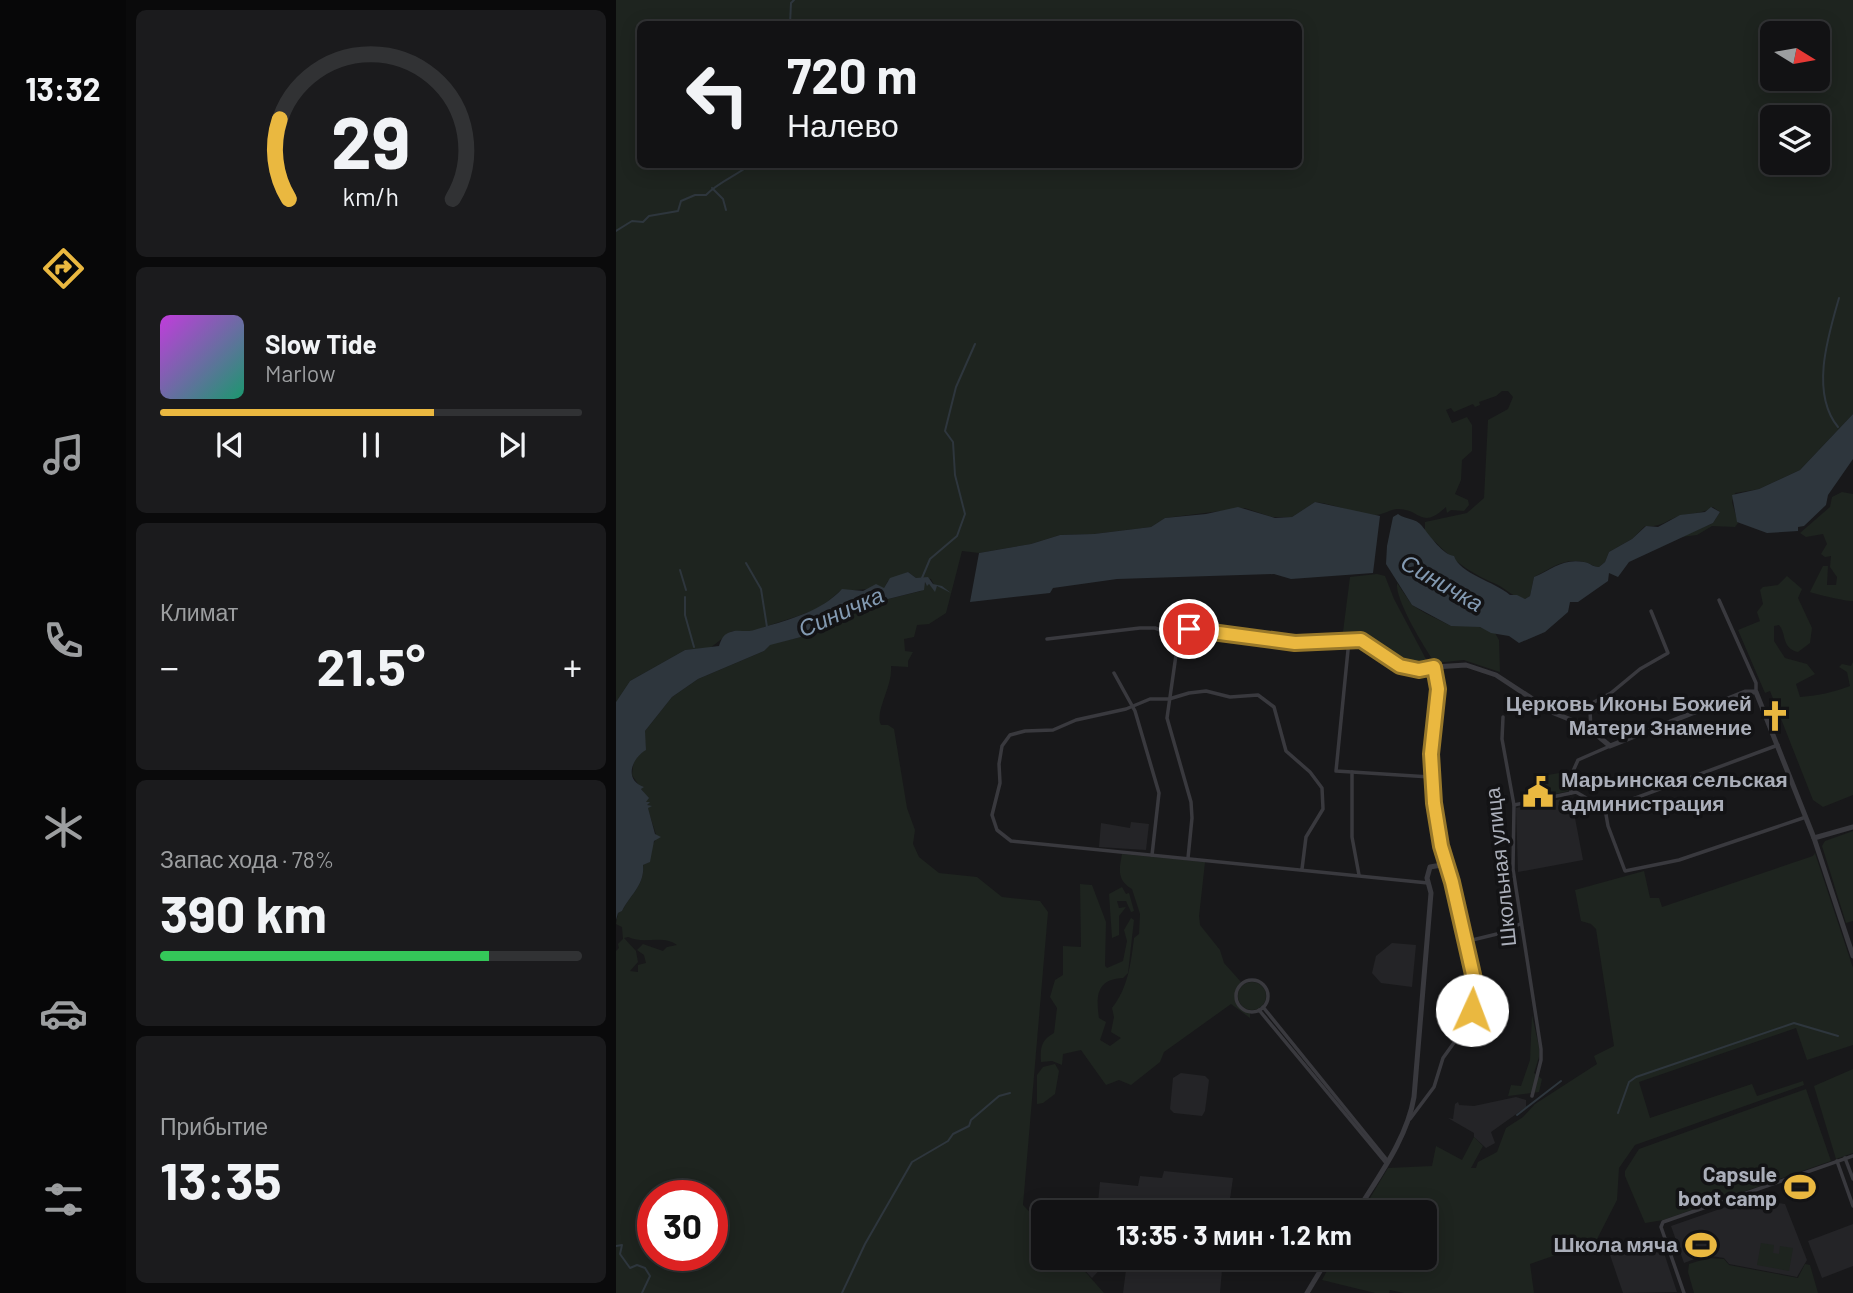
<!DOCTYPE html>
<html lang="ru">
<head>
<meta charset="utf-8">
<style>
	body { margin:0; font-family:Barlow,sans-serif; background:#1b1b1d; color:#f1f3f6; height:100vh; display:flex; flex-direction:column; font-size:26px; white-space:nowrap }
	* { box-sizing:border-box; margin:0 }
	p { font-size:23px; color:#9c9ea0 }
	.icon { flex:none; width:38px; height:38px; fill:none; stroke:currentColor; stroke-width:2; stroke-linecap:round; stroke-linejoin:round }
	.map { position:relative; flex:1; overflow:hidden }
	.sheet { display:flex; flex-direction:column; gap:10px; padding:10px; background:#0a0a0b; width:490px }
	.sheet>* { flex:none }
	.banner { position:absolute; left:21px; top:21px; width:665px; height:147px; border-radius:10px; box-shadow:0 4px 18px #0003,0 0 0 2px #313234; background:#121214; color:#f1f3f6; overflow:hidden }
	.needle { width:46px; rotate:101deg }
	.buttons { position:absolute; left:1144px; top:21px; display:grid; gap:14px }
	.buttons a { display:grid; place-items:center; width:70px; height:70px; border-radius:10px; background:#121214; box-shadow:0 4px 18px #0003,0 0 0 2px #313234; font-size:35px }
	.speed { position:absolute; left:21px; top:1180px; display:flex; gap:14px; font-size:35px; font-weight:700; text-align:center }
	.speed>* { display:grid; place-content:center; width:91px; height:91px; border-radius:50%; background:#121214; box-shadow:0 4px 18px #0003,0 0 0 2px #313234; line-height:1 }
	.speed .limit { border:10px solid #d22; background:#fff; color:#111 }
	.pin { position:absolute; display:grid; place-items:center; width:60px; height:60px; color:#fff; margin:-30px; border:4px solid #fff; border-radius:50%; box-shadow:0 2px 7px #0007 }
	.me { position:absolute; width:77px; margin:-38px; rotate:2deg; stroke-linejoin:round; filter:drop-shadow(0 0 5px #0008) }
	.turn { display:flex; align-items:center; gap:24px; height:147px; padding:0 35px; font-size:32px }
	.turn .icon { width:91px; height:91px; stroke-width:2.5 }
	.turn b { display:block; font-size:49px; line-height:60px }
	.big { font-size:52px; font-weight:700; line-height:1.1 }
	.sheet .tile { flex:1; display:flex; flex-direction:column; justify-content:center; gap:10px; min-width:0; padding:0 24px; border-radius:10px; background:#1b1b1d }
	.sheet .dial { align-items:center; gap:0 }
	.dial svg { height:182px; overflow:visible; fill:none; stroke:#313234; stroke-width:7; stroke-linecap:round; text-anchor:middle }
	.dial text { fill:#f1f3f6; stroke:none }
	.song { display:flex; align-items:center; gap:21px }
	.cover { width:84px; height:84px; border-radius:10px; background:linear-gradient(135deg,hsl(290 70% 55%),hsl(160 70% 35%)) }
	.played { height:7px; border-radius:4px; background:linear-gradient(90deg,#eab840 65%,#313234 65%) }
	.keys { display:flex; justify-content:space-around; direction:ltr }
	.heat { display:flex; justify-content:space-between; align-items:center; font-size:38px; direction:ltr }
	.charge { height:10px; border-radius:5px; background:linear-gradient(90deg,#34c759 78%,#313234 0) }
	.trip { position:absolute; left:415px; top:1200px; width:406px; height:70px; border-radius:10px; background:#121214; box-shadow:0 4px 18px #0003,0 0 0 2px #313234; font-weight:700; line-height:70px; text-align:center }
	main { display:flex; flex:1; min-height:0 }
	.tab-bar { display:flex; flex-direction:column; width:126px; justify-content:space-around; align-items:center; background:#070708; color:#9c9ea0 }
	.tab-bar .icon { width:49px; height:49px }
	.tab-bar .current { color:#eab840 }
	.tab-bar b { font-size:32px; color:#f1f3f6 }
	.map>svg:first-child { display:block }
	.built { fill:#242427 }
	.green { fill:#1e241f; fill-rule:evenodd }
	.water { fill:#2e363d }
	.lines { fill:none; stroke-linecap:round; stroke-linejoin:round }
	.stream { stroke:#2e363d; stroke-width:2 }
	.minor { stroke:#39393e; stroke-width:3.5 }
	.tertiary { stroke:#39393e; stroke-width:5 }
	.route-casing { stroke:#98782a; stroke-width:18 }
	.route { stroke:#eab840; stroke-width:12 }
	.labels { text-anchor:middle; stroke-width:7; stroke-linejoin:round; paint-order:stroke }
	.poi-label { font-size:21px; font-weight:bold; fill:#aaaeb9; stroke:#131315; text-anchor:end }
	.street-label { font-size:21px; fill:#aaaeb9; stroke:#131315 }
	.water-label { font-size:23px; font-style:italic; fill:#839ab2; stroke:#131315 }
</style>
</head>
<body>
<main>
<nav class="tab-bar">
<b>13:32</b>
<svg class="icon current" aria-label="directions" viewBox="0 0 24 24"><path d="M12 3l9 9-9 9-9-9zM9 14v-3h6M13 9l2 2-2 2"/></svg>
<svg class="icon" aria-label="music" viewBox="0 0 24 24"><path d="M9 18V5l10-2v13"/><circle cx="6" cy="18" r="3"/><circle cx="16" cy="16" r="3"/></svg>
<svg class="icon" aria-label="phone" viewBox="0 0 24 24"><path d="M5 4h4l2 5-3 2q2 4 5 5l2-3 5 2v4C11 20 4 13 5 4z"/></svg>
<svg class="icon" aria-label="climate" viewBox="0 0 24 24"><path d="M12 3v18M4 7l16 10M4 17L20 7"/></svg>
<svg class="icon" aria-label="car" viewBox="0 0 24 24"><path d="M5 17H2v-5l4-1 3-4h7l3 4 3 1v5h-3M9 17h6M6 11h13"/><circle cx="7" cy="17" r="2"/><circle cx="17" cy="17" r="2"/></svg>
<svg class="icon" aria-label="filters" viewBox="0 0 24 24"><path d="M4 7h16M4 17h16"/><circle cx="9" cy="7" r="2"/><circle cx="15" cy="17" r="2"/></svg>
</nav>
<section class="sheet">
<div class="tile dial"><svg viewBox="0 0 100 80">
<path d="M14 69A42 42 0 1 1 86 69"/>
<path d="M14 69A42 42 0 0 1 10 34" stroke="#eab840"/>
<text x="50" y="56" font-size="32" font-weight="700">29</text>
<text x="50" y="72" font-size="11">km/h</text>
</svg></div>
<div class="tile">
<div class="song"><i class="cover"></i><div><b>Slow Tide</b><p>Marlow</p></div></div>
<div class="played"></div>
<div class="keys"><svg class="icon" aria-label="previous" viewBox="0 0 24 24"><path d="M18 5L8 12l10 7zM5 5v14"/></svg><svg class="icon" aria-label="pause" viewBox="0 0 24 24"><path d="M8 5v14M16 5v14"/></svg><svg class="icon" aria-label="next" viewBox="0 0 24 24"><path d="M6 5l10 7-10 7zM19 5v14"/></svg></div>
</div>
<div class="tile"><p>Климат</p>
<div class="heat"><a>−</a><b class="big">21.5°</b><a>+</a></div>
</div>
<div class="tile"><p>Запас хода · 78%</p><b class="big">390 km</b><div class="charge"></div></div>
<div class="tile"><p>Прибытие</p><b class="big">13:35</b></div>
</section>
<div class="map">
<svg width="1237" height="1293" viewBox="0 0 1237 1293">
	<rect width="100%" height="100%" fill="#18181a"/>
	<g class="built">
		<path d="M955 797 967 860 902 872 900 808Z"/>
		<path d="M515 822 533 824 530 850 483 847 485 823 514 828Z"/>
		<path d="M776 943 800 945 796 987 765 983 756 973 760 956Z"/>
		<path d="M565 1073 589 1076 593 1080 589 1111 586 1116 558 1113 554 1109 557 1078Z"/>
		<path d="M900 1097 910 1100V1107L875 1132 879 1143 870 1148 858 1137V1133L832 1118 837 1119 839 1104 842 1102 843 1105 858 1106Z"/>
		<path d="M548 1171 617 1178 612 1213H481L484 1182 522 1186 524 1176 546 1178Z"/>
		<path d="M1147 1194 1150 1201 1169 1204 1191 1260 1181 1277 1113 1264 1108 1258 1089 1255 1068 1263 1055 1226Z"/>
		<path d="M1237 1224V1266L1206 1278 1192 1241Z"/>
		<path d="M1024 1237 1027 1244 1043 1238 1061 1292 1007 1293 994 1255 1006 1251 1003 1244Z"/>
		<path d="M457 1258H607L604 1293H507L510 1270H496L494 1265 489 1264 476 1278Z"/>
	</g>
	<g class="green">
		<path d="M0 0H1237V414L1184 470 1143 489 1119 493 1116 502 1122 523 1119 527 1096 526 1081 535 1065 537 1097 523 1104 512 1097 507C1088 513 1078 513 1068 515 1053 517 1048 528 1029 526L1016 539 993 552 989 562 983 567C977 567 975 563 968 562 946 558 937 568 918 577L914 596 909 599C896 597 891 589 880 584 849 571 833 556 809 532V522L851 513 868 498 872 420 892 409 897 397 892 391H886L880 396 863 402 864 405 859 407 857 404 838 412 835 408 830 410 836 423 851 417 856 425V451L846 460 845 480 839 494 852 500 853 505 848 511 835 510 831 513 830 507C804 531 805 508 781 509 773 510 767 515 759 515 739 514 719 504 699 502L676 517H656L629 508 549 518 535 527 478 534 444 535 415 544 363 553 346 551 330 613 313 624 301 625 298 637 288 639 289 651 297 652 292 661V667L275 666C277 687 258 711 265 725H272L278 729 291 808 299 830 297 844 303 857 323 873 361 877 386 897 424 901 432 912 407 1205 427 1226V1258H457L488 1293H0V951L3 948 2 944 7 939 6 927 0 924 2 913 6 911C14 895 29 885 27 865L33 862 36 845 41 838 29 800 32 799 16 775 18 758C36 745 27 749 29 731L56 697 82 679 148 651 154 644 185 637 264 601 305 591 309 582 310 585 313 584 319 589 321 586 335 591 318 585 315 579 300 578 292 572 272 581 268 588 224 591 204 608 182 616 136 631H116L94 648 69 650 14 681 0 702ZM24 24H682V164H24ZM1157 33H1202V79H1157ZM1157 117H1202V163H1157ZM12 937C29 945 46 934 61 945L51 947 47 951 27 944 21 950 28 955 30 963 22 965V972L14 971 22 962 20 951 8 938ZM37 1195H96V1255H37Z"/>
		<path d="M1226 492 1237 494V601C1233 602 1199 594 1194 592L1207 566H1212L1211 585H1220L1221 577 1214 567 1215 556 1209 557 1205 554 1211 544 1207 534 1190 537 1184 533 1214 507 1216 497Z"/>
		<path d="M761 574 769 576 778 599 812 663C778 672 758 628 727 632L734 577Z"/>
		<path d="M1171 576 1186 589 1182 598 1196 628 1194 643 1182 652C1165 648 1171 634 1163 625L1158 626V641L1169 658 1191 664 1199 674 1180 684 1184 697C1205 695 1214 693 1234 686L1231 672 1223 667 1226 664 1235 666 1237 662V795L1207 807 1197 800 1154 691 1149 693 1122 630 1144 621 1141 612 1147 604 1144 590 1147 587 1162 585Z"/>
		<path d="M781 583 796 605 809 613 835 626H861L879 633 883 640 884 672 848 660 819 663C808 647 779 600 781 583Z"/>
		<path d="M949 772 953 791 930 796 926 776Z"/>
		<path d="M1237 831V921L1230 923 1206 846 1209 841Z"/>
		<path d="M1199 853 1237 968V1045L1191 1060 1180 1028 1023 1082 1034 1118 1136 1084 1141 1096 1187 1081 1188 1085 1019 1145 1003 1168 1001 1200 980 1241 914 1264 918 1293H788L774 1290 773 1293H759L706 1280 718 1258H808V1213H745L772 1168 816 1166 820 1146 846 1160 858 1137 867 1146 855 1168H860L862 1162 881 1152 890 1128 907 1117 919 1104 981 1064 978 1056 998 1046 980 929 975 924 965 921 959 890 1028 871 1034 898H1043L1046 907 1197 856Z"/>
		<path d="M506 854 589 862 583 916 584 925 604 950 608 963 625 982C614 994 618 1008 634 1013V1018L615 1004 548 1052 544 1062 515 1085 503 1080 490 1085 465 1050 447 1054 446 1065 436 1061 425 1062C424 1048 425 1040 438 1033L441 1008 434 997 439 980 447 975V946L465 947 464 884 476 885 490 922 489 966 491 968 507 961 511 941 508 930 515 918 518 920 512 973 507 978C480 979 480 997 483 1018L490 1022 484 1040 494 1046 505 1038 495 1032 498 1017 496 1008C512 988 515 963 518 938L523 934 524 914 516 889C501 880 503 870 506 854Z"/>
		<path d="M506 887 510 894 513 893 518 911 515 912 510 901H501L503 908 510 907 503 916V935L496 938 493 894Z"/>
		<circle cx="636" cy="996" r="14"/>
		<path d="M916 1015 923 1047V1057L918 1073 926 1079 923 1092 892 1096 895 1085 905 1086 914 1060Z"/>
		<path d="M439 1064 443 1071 439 1094 427 1103 421 1104V1075L427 1067Z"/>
		<path d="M1237 1069V1153L1220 1159 1198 1086Z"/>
		<path d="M1190 1089 1215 1161 1047 1220 1029 1223 1009 1176V1171L1023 1149Z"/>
		<path d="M1145 1243 1158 1245 1157 1253 1163 1254 1164 1246 1177 1248 1173 1271 1141 1265Z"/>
		<path d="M1092 1258 1108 1259 1113 1265 1182 1278 1189 1264 1194 1265 1202 1293H1078L1072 1272 1073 1264Z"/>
	</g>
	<g class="water">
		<path d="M1237 414V459L1212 495 1210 505 1188 526 1182 527V531L1151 533 1121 522 1116 495 1143 489 1184 470Z"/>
		<path d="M699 502 764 516 757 573 675 579 658 574 501 579 437 588 434 593 354 602 363 553 415 544 444 535 478 534 535 527 549 518 590 514 622 507 659 518 676 517Z"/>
		<path d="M1095 507 1104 512 1097 523 1013 562 1002 577 993 573 992 581 962 602H954L952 612 929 632 903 643 893 636 875 633 864 627 835 626 796 605 770 564 771 546 777 517 782 514C790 520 800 518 806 526 814 536 827 555 838 556 843 573 879 582 894 595H901L909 599 914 596 918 577C937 569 947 558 968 562 975 563 976 567 983 567L989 562 993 552 1016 539 1030 526 1042 527 1064 515 1089 512Z"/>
		<path d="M292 572 300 578 312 577 317 584 326 586 335 593 321 586 319 592 313 584 311 586 309 582 308 590 264 601 235 614 226 621 199 629 185 637 154 645 148 651 82 679 56 697 29 731 30 750C15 759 8 780 28 787L25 789 33 798 30 802H34L31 805 36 806 32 808 39 834 45 837 38 841 34 862 27 865C29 885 14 895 6 911L2 913 0 920V702L14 681 69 650 103 646C105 640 107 635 112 633 121 628 130 633 138 630 168 621 204 613 226 589L247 591 260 584 268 588 274 578Z"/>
	</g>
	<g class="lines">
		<g class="stream">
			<path d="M174 24 175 3 178 0"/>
			<path d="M96 188 107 199 110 210"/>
			<path d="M0 231 16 221 27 222 33 216 62 211 65 201 79 195H90C102 182 120 176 135 164"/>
			<path d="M1222 427C1194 393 1212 336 1223 298"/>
			<path d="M130 563 145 589 151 627"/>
			<path d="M64 570 70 590"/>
			<path d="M306 578 314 559 341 536 349 514 339 475 337 442 329 431 340 387 359 344"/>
			<path d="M69 597V615L78 647"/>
			<path d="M1002 1113 1013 1082 1020 1077 1178 1023 1222 1036"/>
			<path d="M901 1115 945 1081"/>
			<path d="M0 1246 6 1245 4 1254 14 1268 21 1265 29 1268 34 1276 26 1293"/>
			<path d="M226 1293 249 1244 296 1162 332 1141 337 1134 353 1126 355 1120 383 1096 394 1093"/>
		</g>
		<g class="minor">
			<path d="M1103 600 1140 683V692"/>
			<path d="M431 639 524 628H539L552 633 573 629 679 643 745 640 784 666 803 670 818 667"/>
			<path d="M733 640 720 771 736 772V837L743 875"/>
			<path d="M498 673 519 711 543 793 536 855"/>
			<path d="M887 717 886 739 898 805 897 869 925 1049V1060L916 1096"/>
			<path d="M975 729 974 711 978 702 995 693 1024 669 1052 653 1035 611"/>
			<path d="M736 772 814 777"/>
			<path d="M955 793 954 778 962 760 994 746"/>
			<path d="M898 805 960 792 989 809"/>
			<path d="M989 809 992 826 1009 871 1063 860 1190 817"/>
			<path d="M990 809 1162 745"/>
			<path d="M572 858 576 818 575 802 551 718 560 655 581 632"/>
			<path d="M686 869 690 837 707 809 706 788 694 772 670 751 658 707 642 695 614 697 590 691 573 693 553 699H534L510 709 460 720 437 730 409 731 394 735 386 746 383 764 384 783 376 815 381 830 395 841 812 883"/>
			<path d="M848 942 881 934 904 924"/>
			<circle cx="636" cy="996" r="16"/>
			<path d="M647 1007 771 1160"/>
			<path d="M643 1010 770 1163"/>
			<path d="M794 1119 818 1087 827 1058 850 1026 857 1001V979L831 865"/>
			<path d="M1229 1158 1237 1179"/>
			<path d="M1221 1161 1237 1206"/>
			<path d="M1068 1293 1045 1227 1047 1222 1237 1156"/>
		</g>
		<g class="tertiary">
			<path d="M1198 838 1237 827"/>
			<path d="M740 1213C762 1177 791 1139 798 1097L815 893 811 878 814 867 831 864C819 829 812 789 815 752 817 724 825 695 818 667L850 665 880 675 938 713 970 726 994 746 1129 692H1140L1198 838 1237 956"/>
			<path d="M691 1293 712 1258"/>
		</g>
	</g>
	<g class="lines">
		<defs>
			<path id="route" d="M573 629 679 643 745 640 784 666 803 670 818 667 822 689 815 754 818 803 825 846 836 882 858 979 856 1010"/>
		</defs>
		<use href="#route" class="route-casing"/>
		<use href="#route" class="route"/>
	</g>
	<defs>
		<symbol id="church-bare" viewBox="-9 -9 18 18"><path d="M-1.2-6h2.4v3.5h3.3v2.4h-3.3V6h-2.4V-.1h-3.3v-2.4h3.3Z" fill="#eab840" stroke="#131315" stroke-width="2.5" paint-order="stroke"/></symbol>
		<symbol id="civic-bare" viewBox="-9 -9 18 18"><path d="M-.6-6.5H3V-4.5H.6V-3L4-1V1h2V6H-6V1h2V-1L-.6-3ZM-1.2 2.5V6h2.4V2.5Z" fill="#eab840" stroke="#131315" stroke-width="2.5" paint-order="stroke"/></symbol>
		<symbol id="stadium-bare" viewBox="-9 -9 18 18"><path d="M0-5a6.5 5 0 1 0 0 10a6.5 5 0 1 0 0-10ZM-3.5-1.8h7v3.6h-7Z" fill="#eab840" stroke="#131315" stroke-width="2.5" paint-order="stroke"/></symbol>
	</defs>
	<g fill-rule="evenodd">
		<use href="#church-bare" x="1137" y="694" width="44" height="44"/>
		<use href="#civic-bare" x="900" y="770" width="44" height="44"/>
		<use href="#stadium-bare" x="1162" y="1165" width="44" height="44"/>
		<use href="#stadium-bare" x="1063" y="1223" width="44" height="44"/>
	</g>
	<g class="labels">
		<g class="poi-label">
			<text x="1136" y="711">Церковь Иконы Божией<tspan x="1136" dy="24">Матери Знамение</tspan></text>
			<text x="945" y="787" text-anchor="start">Марьинская сельская<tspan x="945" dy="24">администрация</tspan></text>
			<text x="1161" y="1182">Capsule<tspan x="1161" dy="24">boot camp</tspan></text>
			<text x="1062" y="1252">Школа мяча</text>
		</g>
		<g class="street-label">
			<text transform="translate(885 867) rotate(-96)" y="7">Школьная улица</text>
		</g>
		<g class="water-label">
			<text transform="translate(826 583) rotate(30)" y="8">Синичка</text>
			<text transform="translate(225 612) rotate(-24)" y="8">Синичка</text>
		</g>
	</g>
</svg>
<div class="buttons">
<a><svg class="needle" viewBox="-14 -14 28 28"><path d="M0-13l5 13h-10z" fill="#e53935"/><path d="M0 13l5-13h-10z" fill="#9c9ea0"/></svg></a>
<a><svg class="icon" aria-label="layers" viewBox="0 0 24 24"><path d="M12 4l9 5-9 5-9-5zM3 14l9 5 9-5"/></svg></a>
</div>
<div class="speed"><div class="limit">30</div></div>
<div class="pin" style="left:573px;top:629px;background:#d93025"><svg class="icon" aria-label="arrive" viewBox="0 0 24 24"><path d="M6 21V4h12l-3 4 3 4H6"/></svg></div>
<svg class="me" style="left:856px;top:1010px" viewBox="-20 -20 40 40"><circle r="19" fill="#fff"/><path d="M0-13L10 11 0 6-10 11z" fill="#eab840"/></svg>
<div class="trip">13:35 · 3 мин · 1.2 km</div>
<div class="banner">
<div class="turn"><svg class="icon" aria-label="left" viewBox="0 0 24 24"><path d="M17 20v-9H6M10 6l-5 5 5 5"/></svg><div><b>720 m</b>Налево</div></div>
</div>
</div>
</main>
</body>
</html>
